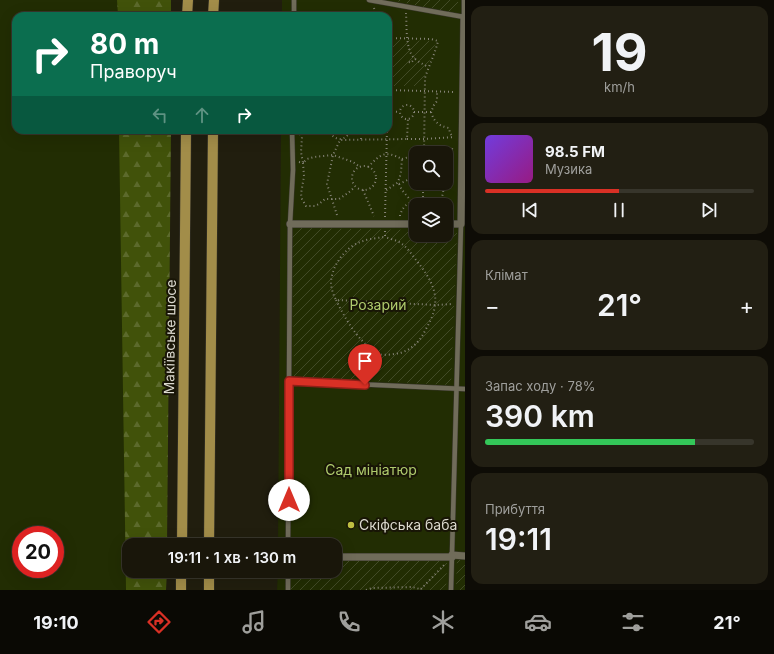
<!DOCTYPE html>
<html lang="uk">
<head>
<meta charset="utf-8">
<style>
	body { margin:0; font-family:Inter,sans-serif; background:#221f13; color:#f1f3f6; height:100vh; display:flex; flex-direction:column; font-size:15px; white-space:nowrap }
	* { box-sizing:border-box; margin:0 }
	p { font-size:13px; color:#9f9f9c }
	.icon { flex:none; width:22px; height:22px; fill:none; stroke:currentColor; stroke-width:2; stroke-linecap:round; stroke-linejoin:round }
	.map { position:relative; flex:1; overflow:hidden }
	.details { display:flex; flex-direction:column; gap:6px; padding:6px; background:#0e0c06; width:309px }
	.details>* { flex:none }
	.guide { position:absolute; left:12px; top:12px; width:380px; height:122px; border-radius:12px; box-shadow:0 4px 16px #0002,0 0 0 1px #37352b; background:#0b6e4f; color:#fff; overflow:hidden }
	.tools { position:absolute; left:409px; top:146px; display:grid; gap:8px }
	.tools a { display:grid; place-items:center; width:44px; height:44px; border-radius:8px; background:#19160a; box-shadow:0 4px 16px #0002,0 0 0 1px #37352b; font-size:20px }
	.speed { position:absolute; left:12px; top:526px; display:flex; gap:8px; font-size:20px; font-weight:700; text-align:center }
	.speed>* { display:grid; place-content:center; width:52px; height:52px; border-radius:50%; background:#19160a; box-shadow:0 4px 16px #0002,0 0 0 1px #37352b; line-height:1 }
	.speed .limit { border:6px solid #d22; background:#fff; color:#111 }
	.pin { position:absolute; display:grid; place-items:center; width:34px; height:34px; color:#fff; margin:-41px -17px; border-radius:50% 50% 50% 0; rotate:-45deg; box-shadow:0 0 4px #0007 }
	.pin .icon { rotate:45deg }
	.me { position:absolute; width:44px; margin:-22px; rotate:0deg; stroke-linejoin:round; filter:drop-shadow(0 0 3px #0008) }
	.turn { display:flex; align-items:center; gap:14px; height:84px; padding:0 12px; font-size:18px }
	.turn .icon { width:52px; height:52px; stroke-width:2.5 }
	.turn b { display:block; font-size:28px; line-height:34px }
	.lanes { display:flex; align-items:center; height:38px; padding:0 12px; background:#0003; justify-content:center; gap:20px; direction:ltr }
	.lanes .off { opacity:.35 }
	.big { font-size:30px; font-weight:600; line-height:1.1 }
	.details .card { flex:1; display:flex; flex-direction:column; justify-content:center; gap:6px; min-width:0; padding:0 14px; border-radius:12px; background:#221f13 }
	.details .dial { align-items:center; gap:0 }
	.dial b { font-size:52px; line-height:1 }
	.song { display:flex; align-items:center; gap:12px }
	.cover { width:48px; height:48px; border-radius:6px; background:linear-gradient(135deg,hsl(260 70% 55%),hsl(310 70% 35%)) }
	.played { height:4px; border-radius:2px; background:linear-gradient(90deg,#d93025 50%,#37352b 50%) }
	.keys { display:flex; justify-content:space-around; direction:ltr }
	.heat { display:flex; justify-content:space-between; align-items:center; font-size:22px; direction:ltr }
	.charge { height:6px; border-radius:3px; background:linear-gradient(90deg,#34c759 78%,#37352b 0) }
	.trip { position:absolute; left:122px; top:538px; width:220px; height:40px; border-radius:12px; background:#19160a; box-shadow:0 4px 16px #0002,0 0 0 1px #37352b; font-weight:600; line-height:40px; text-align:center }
	.menu { display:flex; height:64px; justify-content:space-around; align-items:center; background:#0a0904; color:#9f9f9c }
	.menu .icon { width:28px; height:28px }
	.menu .current { color:#d93025 }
	.menu b { font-size:18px; color:#f1f3f6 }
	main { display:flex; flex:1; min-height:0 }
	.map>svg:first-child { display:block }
	.forest { fill:url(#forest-firs) }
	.park { fill:#222d03; fill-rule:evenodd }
	.garden { fill:url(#garden-furrows) }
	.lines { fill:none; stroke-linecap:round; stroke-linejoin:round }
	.service-casing { stroke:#39362d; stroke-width:5.5 }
	.pedestrian-casing { stroke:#39362d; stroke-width:8 }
	.primary-casing { stroke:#39362d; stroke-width:11 }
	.path { stroke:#868477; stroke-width:2; stroke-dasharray:1 3; stroke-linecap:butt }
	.service { stroke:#706c5a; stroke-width:4.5 }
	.pedestrian { stroke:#706c5a; stroke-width:7 }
	.primary { stroke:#a28d49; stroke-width:10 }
	.route-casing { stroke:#8d1f18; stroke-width:10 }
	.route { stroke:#d93025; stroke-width:7 }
	.poi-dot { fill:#bfbe41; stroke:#181506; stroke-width:1.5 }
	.labels { text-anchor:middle; stroke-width:4; stroke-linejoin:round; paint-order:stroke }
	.park-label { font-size:14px; fill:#afcb6d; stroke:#181506 }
	.street-label { font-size:14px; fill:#dbd9ce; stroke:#181506 }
	.poi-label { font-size:14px; fill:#dbd9ce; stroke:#181506; text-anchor:start }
</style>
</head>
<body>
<main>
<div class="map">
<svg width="465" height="590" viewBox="0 0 465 590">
	<defs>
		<pattern id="forest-firs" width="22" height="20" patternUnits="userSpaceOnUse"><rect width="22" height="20" fill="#41520a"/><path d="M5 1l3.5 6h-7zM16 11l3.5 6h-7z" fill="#5c6a2c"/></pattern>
		<pattern id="garden-furrows" width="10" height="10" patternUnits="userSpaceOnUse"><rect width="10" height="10" fill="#222d03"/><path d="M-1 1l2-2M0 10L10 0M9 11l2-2" fill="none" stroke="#424b27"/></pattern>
	</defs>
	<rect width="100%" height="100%" fill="#211e0e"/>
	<g class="forest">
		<rect x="81" y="0" width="90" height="16"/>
		<path d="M80 130H171L167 545H129V571H167L166 590H81Z"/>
	</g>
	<g class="park">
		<path d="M0 0H117L118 16H16V130H119L126 590H0ZM21 535H55V569H21Z"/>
		<path d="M282 0H465V590H277L278 571H335V545H278L281 130H388V16H282ZM416 153H446V183H416ZM416 205H446V235H416Z"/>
	</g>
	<g class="garden">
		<path d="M391 0H458V5L453 10 449 12Z"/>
		<path d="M393 40 434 41 436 42 424 77 423 86H390Z"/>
		<path d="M292 228 416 230V235H446V231H457L451 385 294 377Z"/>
		<path d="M457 560H465V590H456Z"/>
		<path d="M335 561H447L446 590H291L292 571H335Z"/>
	</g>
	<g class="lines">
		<defs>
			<g id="service">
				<path d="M369 0 464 17V0"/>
				<path d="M294 16V0"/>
				<path d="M289 381 465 389"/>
				<path d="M288 545 290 224 293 170 292 130"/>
				<path d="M288 590V571"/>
				<path d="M451 590 461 224"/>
			</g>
			<g id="pedestrian">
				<path d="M290 224H416"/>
				<path d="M446 224H461L464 17"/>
				<path d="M452 555 465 556"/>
				<path d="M335 557H452"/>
			</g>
			<g id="primary">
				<path d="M187 16 188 0"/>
				<path d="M213 16 214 0"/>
				<path d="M182 545 186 130"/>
				<path d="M209 545 213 130"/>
				<path d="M181 590V571"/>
				<path d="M209 590V571"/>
			</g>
		</defs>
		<use href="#service" class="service-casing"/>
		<use href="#pedestrian" class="pedestrian-casing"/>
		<use href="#primary" class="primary-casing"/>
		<g class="path">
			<path d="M374 8 377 16"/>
			<path d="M406 13C407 26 405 48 414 58 418 62 423 64 428 67"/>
			<path d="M388 38 431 39 438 41C435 54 429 65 425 78L424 153"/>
			<path d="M409 62 411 63 415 58"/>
			<path d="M388 75 390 38"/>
			<path d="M388 90 456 92"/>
			<circle cx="407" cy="112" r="7"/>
			<path d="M388 111 400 112"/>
			<path d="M414 112H431L434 105 437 101V91"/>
			<path d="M431 112C434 122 439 126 449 128L450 133 453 137"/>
			<path d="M327 130C336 141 343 143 352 130"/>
			<path d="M361 130V139"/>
			<path d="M300 134 302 137 301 152 303 163 307 159 314 157 333 155 353 162 360 167"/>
			<path d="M407 139H424L454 137"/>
			<path d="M417 153 424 146"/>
			<path d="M445 153 452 149 453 146"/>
			<path d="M402 159 409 157 416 153"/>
			<path d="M299 162 303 163 304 176 301 194 302 199 306 206H315L319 204 325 199H339L348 193 355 187"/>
			<circle cx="364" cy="178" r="12"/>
			<path d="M368 167C381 154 384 150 402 159 401 167 402 175 397 183L385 191"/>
			<path d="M399 184 402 190 412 202"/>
			<path d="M399 184 416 176"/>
			<path d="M363 190 374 216"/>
			<path d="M423 199 432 205"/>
			<path d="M423 205V183"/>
			<path d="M435 205C443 200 444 192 443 183"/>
			<path d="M337 215 327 184 333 155 340 140 407 139 408 119"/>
			<path d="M400 216V215C405 202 410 202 423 201"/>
			<path d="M385 217 387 130"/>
			<path d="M385 231V237C377 238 366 239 358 243 344 249 332 266 331 282 331 288 333 294 336 300L436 305 452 304"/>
			<path d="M336 300C345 318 355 336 371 349 373 350 376 353 379 354 384 356 395 354 400 353 413 349 420 341 426 329 441 303 437 288 420 265 414 258 409 249 402 244 397 240 390 239 385 237"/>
			<path d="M421 589 444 565"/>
			<path d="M366 590 372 588 412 587 420 589"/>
		</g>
		<use href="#service" class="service"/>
		<use href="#pedestrian" class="pedestrian"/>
		<use href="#primary" class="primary"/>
	</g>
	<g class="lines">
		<defs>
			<path id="route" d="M289 500V381L365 385"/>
		</defs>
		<use href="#route" class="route-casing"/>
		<use href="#route" class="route"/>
	</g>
	<circle class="poi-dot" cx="351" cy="525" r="4"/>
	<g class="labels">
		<g class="park-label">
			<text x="378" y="310">Розарий</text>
			<text x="371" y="475">Сад мініатюр</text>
		</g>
		<g class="street-label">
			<text transform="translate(170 337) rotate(-89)" y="5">Макіївське шосе</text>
		</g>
		<g class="poi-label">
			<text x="359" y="530">Скіфська баба</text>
		</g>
	</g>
</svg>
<div class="tools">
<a><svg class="icon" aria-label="search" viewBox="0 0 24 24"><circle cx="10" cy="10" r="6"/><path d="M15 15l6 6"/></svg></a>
<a><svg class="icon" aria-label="layers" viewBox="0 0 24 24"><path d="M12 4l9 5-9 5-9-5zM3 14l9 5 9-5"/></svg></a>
</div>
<div class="speed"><div class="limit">20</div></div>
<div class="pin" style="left:365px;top:385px;background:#d93025"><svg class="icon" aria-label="arrive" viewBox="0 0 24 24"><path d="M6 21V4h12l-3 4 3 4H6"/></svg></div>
<svg class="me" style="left:289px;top:500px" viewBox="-20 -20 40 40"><circle r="19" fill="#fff"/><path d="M0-13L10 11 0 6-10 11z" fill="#d93025"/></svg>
<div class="trip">19:11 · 1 хв · 130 m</div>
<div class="guide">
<div class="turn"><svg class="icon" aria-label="right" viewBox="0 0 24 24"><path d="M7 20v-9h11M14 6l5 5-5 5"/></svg><div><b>80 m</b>Праворуч</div></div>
<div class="lanes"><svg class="icon off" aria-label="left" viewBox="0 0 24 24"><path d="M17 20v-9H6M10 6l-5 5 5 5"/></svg><svg class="icon off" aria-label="ahead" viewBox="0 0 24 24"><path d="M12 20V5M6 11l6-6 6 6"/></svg><svg class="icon" aria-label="right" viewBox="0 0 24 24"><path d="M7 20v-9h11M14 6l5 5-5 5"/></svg></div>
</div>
</div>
<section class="details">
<div class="card dial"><b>19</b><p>km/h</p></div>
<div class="card">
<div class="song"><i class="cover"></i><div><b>98.5 FM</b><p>Музика</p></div></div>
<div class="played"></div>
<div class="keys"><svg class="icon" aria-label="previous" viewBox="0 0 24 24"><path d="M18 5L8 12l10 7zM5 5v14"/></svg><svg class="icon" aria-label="pause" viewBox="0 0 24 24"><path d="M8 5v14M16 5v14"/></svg><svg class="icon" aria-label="next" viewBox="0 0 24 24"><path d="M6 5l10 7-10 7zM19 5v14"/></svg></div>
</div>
<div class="card"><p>Клімат</p>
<div class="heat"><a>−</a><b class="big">21°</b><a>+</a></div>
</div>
<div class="card"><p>Запас ходу · 78%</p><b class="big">390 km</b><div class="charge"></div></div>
<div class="card"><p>Прибуття</p><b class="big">19:11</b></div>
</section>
</main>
<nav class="menu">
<b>19:10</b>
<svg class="icon current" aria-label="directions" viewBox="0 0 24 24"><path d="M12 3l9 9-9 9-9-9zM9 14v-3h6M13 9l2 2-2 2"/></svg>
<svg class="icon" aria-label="music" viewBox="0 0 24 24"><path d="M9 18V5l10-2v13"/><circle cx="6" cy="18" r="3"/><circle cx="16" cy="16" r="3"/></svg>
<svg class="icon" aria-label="phone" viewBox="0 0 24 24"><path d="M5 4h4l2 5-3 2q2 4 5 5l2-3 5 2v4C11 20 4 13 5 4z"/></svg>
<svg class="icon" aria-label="climate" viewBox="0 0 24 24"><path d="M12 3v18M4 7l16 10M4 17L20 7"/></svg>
<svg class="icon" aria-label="car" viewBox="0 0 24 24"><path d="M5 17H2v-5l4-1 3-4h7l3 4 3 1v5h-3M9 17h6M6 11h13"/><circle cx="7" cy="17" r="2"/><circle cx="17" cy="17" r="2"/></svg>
<svg class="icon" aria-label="filters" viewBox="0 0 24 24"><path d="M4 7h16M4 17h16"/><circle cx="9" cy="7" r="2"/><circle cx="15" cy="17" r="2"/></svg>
<b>21°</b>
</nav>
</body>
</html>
